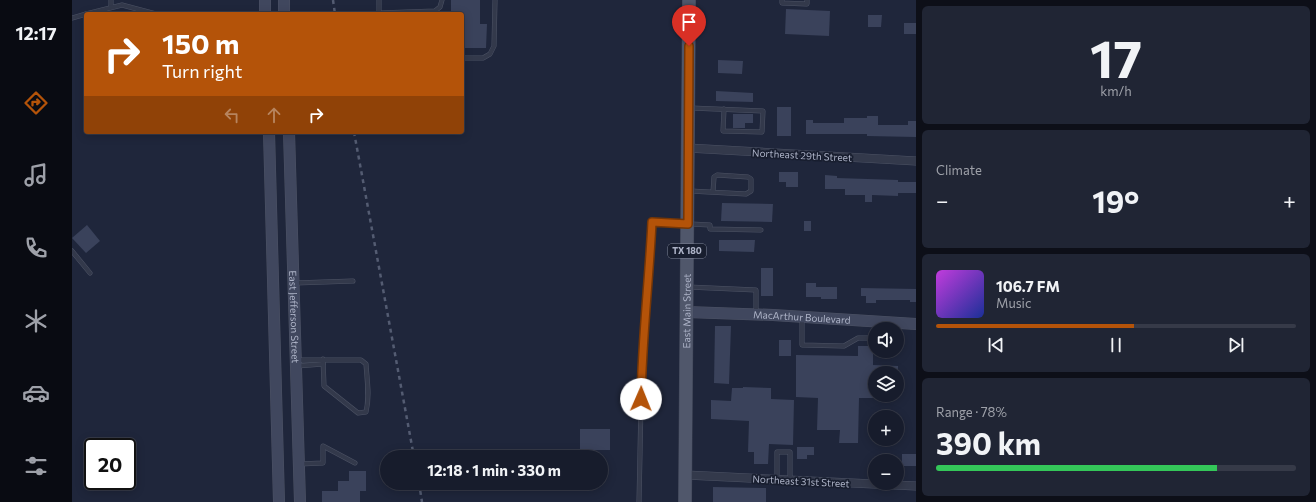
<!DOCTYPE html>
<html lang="en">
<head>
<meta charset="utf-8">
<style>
	body { margin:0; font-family:Commissioner,sans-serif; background:#202534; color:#f1f3f6; height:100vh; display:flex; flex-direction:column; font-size:15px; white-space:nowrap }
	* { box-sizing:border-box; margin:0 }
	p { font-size:13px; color:#9ea1a9 }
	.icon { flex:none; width:22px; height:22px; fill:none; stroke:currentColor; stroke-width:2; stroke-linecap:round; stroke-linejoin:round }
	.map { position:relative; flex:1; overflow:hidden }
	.panel { display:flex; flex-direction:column; gap:6px; padding:6px; background:#0d0f18; width:400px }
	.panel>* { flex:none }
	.hud { position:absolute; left:12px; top:12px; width:380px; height:122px; border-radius:4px; box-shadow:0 2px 10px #0003,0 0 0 1px #363a48; background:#b45309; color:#fff; overflow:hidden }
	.buttons { position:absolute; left:796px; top:322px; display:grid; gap:8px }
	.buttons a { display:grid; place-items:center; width:36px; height:36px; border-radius:50%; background:#171c2c; box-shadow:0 2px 10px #0003,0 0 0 1px #363a48; font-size:20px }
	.speed { position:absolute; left:12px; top:438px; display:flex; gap:8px; font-size:20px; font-weight:700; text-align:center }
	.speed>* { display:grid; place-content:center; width:52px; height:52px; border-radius:50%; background:#171c2c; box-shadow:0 2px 10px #0003,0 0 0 1px #363a48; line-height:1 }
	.speed .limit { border:2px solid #111; border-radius:6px; background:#fff; color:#111 }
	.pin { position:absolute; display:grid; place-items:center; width:34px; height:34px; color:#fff; margin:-41px -17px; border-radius:50% 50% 50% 0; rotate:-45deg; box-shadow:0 0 4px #0007 }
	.pin .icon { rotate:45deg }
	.me { position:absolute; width:44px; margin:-22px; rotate:1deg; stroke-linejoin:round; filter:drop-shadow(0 0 3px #0008) }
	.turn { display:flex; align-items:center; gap:14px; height:84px; padding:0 12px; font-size:18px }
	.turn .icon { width:52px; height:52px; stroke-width:2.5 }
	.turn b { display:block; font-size:28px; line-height:34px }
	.lanes { display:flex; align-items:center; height:38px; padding:0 12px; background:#0003; justify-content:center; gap:20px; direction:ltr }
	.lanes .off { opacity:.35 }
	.big { font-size:30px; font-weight:700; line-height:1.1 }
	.panel .card { flex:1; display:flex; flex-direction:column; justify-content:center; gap:6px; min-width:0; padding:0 14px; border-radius:6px; background:#202534 }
	.panel .dial { align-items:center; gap:0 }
	.dial b { font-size:52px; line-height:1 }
	.song { display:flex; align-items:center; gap:12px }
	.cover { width:48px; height:48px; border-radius:6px; background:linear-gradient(135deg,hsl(290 70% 55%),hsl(230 70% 35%)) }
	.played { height:4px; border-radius:2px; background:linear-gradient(90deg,#b45309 55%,#363a48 55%) }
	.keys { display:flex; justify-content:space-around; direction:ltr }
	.heat { display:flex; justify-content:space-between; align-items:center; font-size:22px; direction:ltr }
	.charge { height:6px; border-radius:3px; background:linear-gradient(90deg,#34c759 78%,#363a48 0) }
	.trip { position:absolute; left:308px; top:450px; width:228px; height:40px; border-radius:20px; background:#171c2c; box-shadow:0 2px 10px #0003,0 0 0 1px #363a48; font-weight:700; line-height:40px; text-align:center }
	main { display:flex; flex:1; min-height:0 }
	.tabs { display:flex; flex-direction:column; width:72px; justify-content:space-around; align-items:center; background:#090b12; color:#9ea1a9 }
	.tabs .icon { width:28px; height:28px }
	.tabs .selected { color:#b45309 }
	.tabs b { font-size:18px; color:#f1f3f6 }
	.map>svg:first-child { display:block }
	.building { fill:#3a425b }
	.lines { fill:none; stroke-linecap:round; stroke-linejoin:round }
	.service-casing { stroke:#4d5365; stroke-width:5 }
	.minor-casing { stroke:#4d5365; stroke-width:9 }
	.secondary-casing { stroke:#4d5365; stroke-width:12 }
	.primary-casing { stroke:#3c4254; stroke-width:14 }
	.service { stroke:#33394b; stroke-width:4 }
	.minor { stroke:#33394b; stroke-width:8 }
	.secondary { stroke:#40475e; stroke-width:11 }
	.primary { stroke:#50576b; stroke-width:13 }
	.rail { stroke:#545c72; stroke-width:2.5; stroke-dasharray:4 4; stroke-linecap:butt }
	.route-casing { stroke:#753606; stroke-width:10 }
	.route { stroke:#b45309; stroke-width:7 }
	.labels { text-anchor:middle; stroke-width:3.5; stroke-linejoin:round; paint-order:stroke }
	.shield { fill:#181e2f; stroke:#808699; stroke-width:1 }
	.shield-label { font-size:9px; font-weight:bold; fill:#adb3c7 }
	.street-label { font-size:10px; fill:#adb3c7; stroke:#181e2f }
</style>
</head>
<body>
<main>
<nav class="tabs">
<b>12:17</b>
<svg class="icon selected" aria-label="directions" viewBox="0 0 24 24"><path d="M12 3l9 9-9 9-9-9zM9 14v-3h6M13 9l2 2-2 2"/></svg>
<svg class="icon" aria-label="music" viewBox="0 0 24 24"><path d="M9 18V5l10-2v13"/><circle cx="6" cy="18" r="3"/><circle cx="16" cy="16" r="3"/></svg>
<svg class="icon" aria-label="phone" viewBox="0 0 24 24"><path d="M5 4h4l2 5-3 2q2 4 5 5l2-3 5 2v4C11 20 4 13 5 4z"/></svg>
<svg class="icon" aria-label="climate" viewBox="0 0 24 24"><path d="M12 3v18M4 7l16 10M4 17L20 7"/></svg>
<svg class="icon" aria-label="car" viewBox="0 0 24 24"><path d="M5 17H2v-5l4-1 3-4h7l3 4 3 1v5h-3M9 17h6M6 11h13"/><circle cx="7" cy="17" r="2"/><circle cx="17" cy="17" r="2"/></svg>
<svg class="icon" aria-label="filters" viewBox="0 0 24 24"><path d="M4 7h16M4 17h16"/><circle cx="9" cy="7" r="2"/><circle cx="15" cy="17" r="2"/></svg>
</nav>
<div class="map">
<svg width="844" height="502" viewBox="0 0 844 502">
	<rect width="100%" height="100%" fill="#1f263b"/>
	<g class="building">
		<path d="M379 0H408V24H415L414 48H390V14H379Z"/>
		<path d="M714 9 758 11 757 36 713 34Z"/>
		<path d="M796 15H810L809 27H796Z"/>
		<rect x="832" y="23" width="12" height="11"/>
		<path d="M646 60 671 61 670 74 646 73Z"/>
		<path d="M644 91 681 93V102L644 101Z"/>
		<rect x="705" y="107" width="14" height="29"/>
		<path d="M661 114H681V123H673V128H661Z"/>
		<path d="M795 116H806V125H836V121H844V137L795 136V134H734V120H741V123H772V118H795Z"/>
		<path d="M707 172H726V187H714V182H707Z"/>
		<path d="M753 175 765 176V178L826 180V182H844V193H826V196L800 195V202H793V195H773V189H753Z"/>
		<path d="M650 203 701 204 700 222 649 221Z"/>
		<rect x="732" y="221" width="7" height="10"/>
		<path d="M15 225 28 241 14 253 0 238Z"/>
		<path d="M647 240H683L682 252 647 251Z"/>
		<rect x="689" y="268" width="12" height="28"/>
		<path d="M734 283H744V287H765V299H749V297H734Z"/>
		<path d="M789 288 844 289V302H838V300H804V303H794V296H789Z"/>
		<path d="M643 326H659L657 384 642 383Z"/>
		<rect x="707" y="340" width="12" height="16"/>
		<path d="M786 346H801V365L826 366V373H803V398H787L786 443H767L768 430H745L746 398 724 397V355L786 356Z"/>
		<path d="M671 387 699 388V399L722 400 721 445 697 444 696 464H682V452H676L677 421 639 419V400L659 401 660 388H671Z"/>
		<rect x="508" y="429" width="30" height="21"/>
		<path d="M725 447H742V455H735V459H725Z"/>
		<rect x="830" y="454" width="14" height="12"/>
		<path d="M277 471H294V491H288V502H250V491H266V481H277Z"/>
		<path d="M641 487 694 488V502H641Z"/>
	</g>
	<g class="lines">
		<defs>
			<g id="service">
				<path d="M39 0V7"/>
				<path d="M307 0V14"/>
				<path d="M710 0V3L735 4V0"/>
				<path d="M307 13 363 11 368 7 370 0"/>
				<path d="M14 14 50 5 84 14"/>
				<path d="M0 18 14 14"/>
				<path d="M390 58H411L418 54 422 46 423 0"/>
				<path d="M619 108 691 111 690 132 651 131 652 109"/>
				<path d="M618 191 674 194 679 191V179L676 177 645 175 642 177 641 192"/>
				<path d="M0 251 18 273"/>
				<path d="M223 283 281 281"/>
				<path d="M616 287 684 290V314"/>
				<path d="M730 317V345L772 346 786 338H803"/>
				<path d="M224 360H289L294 364C295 380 298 396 294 412L286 413 252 386 251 359"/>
				<path d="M225 366 251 364"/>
				<path d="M227 464 251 463V446L283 463"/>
				<path d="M705 479V452H718V480"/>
				<path d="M567 502 570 355 577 270 580 222 638 225V229L689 230"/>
			</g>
			<g id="minor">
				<path d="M616 148 844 161"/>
				<path d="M614 475 844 486"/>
			</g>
			<g id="secondary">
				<path d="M193 0V14"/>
				<path d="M212 0V14"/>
				<path d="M197 132 207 502"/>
				<path id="s1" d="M217 132 228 502"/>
				<path id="s2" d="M615 312 701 315 844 324"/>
			</g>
			<g id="primary">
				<path id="s3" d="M613 502 617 0"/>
			</g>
		</defs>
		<use href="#service" class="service-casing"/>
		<use href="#minor" class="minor-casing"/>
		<use href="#secondary" class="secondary-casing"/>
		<use href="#primary" class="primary-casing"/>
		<use href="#service" class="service"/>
		<use href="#minor" class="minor"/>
		<use href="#secondary" class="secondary"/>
		<use href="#primary" class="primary"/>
		<g class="rail">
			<path d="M261 0 263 14"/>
			<path d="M282 132 342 457"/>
			<path d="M347 483 350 502"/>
		</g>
	</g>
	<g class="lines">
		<defs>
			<path id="route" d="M569 399C570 340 577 281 580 222L616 224 617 46"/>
		</defs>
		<use href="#route" class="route-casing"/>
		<use href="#route" class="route"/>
	</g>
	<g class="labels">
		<rect class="shield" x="596" y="244" width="38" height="14" rx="3"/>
		<g class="shield-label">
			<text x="615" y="254">TX 180</text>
		</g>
		<g class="street-label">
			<text transform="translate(730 155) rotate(3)" y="4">Northeast 29th Street</text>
			<text dy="4" stroke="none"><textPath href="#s3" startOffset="191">East Main Street</textPath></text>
			<text dy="4" stroke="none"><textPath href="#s1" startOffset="185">East Jefferson Street</textPath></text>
			<text dy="4" stroke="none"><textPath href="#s2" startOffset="115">MacArthur Boulevard</textPath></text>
			<text transform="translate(729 481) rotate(3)" y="4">Northeast 31st Street</text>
		</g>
	</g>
</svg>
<div class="buttons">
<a><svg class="icon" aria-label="sound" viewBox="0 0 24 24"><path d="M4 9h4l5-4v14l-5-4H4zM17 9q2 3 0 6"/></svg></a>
<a><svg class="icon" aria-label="layers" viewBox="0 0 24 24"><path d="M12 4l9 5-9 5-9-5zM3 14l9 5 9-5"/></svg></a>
<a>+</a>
<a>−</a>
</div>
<div class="speed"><div class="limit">20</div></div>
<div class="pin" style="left:617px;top:46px;background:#d93025"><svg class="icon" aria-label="arrive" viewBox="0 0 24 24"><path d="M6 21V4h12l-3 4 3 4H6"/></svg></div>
<svg class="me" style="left:569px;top:399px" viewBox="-20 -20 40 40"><circle r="19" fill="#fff"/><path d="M0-13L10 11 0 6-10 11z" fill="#b45309"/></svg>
<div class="trip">12:18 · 1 min · 330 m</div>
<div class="hud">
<div class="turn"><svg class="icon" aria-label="right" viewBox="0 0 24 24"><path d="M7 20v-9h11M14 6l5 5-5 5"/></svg><div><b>150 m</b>Turn right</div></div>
<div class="lanes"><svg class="icon off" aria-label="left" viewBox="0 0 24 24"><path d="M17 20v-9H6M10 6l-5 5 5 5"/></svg><svg class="icon off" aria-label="ahead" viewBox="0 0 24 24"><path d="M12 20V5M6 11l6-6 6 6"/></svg><svg class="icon" aria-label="right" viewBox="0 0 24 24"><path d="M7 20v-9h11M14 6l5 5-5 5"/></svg></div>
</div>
</div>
<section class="panel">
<div class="card dial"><b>17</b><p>km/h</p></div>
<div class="card"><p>Climate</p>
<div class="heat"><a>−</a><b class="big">19°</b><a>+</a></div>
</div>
<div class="card">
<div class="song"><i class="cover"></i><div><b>106.7 FM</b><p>Music</p></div></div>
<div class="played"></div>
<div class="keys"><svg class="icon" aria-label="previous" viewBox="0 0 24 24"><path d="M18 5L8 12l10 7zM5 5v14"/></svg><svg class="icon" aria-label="pause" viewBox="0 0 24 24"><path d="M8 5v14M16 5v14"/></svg><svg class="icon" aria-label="next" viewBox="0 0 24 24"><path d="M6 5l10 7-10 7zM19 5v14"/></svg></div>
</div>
<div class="card"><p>Range · 78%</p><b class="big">390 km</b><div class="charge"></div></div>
</section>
</main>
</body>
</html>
